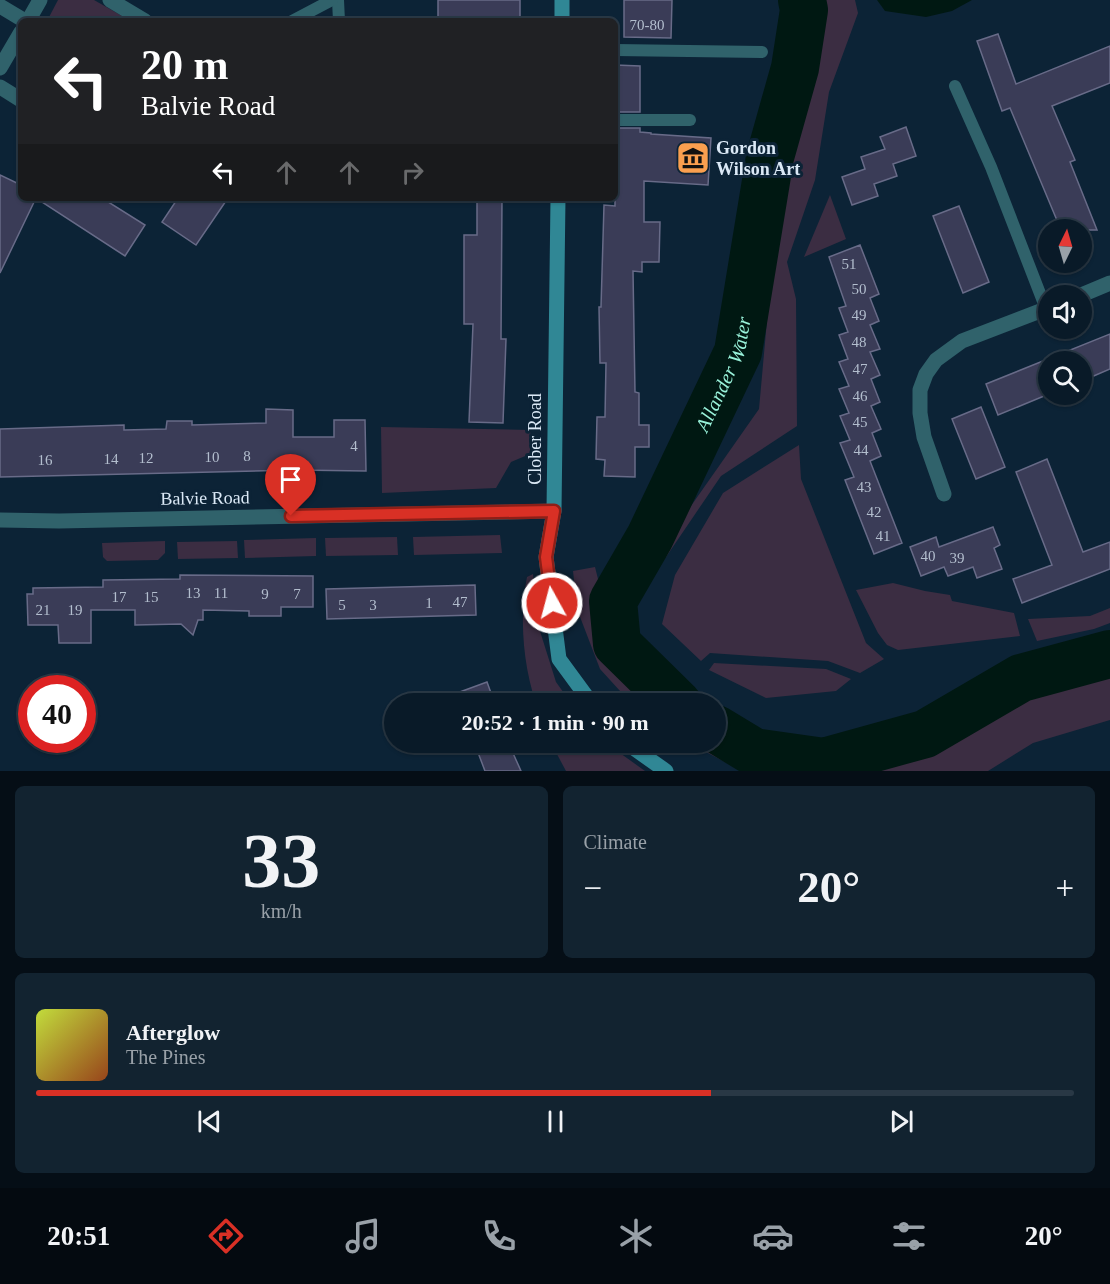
<!DOCTYPE html>
<html lang="en">
<head>
<meta charset="utf-8">
<style>
	body { margin:0; font-family:"Times New Roman",serif; background:#122330; color:#f1f3f6; height:100vh; display:flex; flex-direction:column; font-size:22px; white-space:nowrap }
	* { box-sizing:border-box; margin:0 }
	p { font-size:20px; color:#99a1a8 }
	.icon { flex:none; width:33px; height:33px; fill:none; stroke:currentColor; stroke-width:2; stroke-linecap:round; stroke-linejoin:round }
	.map { position:relative; height:771px; overflow:hidden }
	.sheet { display:flex; flex-direction:column; gap:15px; padding:15px; background:#050e16; flex:1 }
	.sheet>* { flex:none }
	.top-card { position:absolute; left:18px; top:18px; width:600px; height:183px; border-radius:9px; box-shadow:0 2px 4px #0004,0 0 0 2px #293845; background:#202124; color:#fff; overflow:hidden }
	.needle { width:39px; rotate:5deg }
	.tools { position:absolute; left:1038px; top:219px; display:grid; gap:12px }
	.tools a { display:grid; place-items:center; width:54px; height:54px; border-radius:50%; background:#091a28; box-shadow:0 2px 4px #0004,0 0 0 2px #293845; font-size:30px }
	.speed { position:absolute; left:18px; top:675px; display:flex; gap:12px; font-size:30px; font-weight:700; text-align:center }
	.speed>* { display:grid; place-content:center; width:78px; height:78px; border-radius:50%; background:#091a28; box-shadow:0 2px 4px #0004,0 0 0 2px #293845; line-height:1 }
	.speed .limit { border:9px solid #d22; background:#fff; color:#111 }
	.pin { position:absolute; display:grid; place-items:center; width:51px; height:51px; color:#fff; margin:-62px -26px; border-radius:50% 50% 50% 0; rotate:-45deg; box-shadow:0 0 6px #0007 }
	.pin .icon { rotate:45deg }
	.me { position:absolute; width:66px; margin:-33px; rotate:353deg; stroke-linejoin:round; filter:drop-shadow(0 0 4px #0008) }
	.turn { display:flex; align-items:center; gap:21px; height:126px; padding:0 24px; font-size:27px }
	.turn .icon { width:78px; height:78px; stroke-width:2.5 }
	.turn b { display:block; font-size:42px; line-height:51px }
	.lanes { display:flex; align-items:center; height:57px; padding:0 24px; background:#0003; justify-content:center; gap:30px; direction:ltr }
	.lanes .off { opacity:.35 }
	.big { font-size:45px; font-weight:700; line-height:1.1 }
	.sheet .widget { flex:1; display:flex; flex-direction:column; justify-content:center; gap:9px; min-width:0; padding:0 21px; border-radius:9px; background:#122330 }
	.sheet .dial { align-items:center; gap:0 }
	.dial b { font-size:78px; line-height:1 }
	.song { display:flex; align-items:center; gap:18px }
	.cover { width:72px; height:72px; border-radius:9px; background:linear-gradient(135deg,hsl(70 70% 55%),hsl(20 70% 35%)) }
	.played { height:6px; border-radius:3px; background:linear-gradient(90deg,#d93025 65%,#293845 65%) }
	.keys { display:flex; justify-content:space-around; direction:ltr }
	.heat { display:flex; justify-content:space-between; align-items:center; font-size:33px; direction:ltr }
	.sheet .tiles { flex:1; display:grid; gap:15px; grid-template-columns:1fr 1fr }
	.widget:last-child { grid-column:span 2 }
	.trip { position:absolute; left:384px; top:693px; width:342px; height:60px; border-radius:30px; background:#091a28; box-shadow:0 2px 4px #0004,0 0 0 2px #293845; font-weight:700; line-height:60px; text-align:center }
	.menu { display:flex; height:96px; justify-content:space-around; align-items:center; background:#040a10; color:#99a1a8 }
	.menu .icon { width:42px; height:42px }
	.menu .active { color:#d93025 }
	.menu b { font-size:27px; color:#f1f3f6 }
	.map>svg:first-child { display:block }
	.green { fill:#3b2d42 }
	.water { fill:#001812 }
	.lines { fill:none; stroke-linecap:round; stroke-linejoin:round }
	.river { stroke:#001812; stroke-width:48 }
	.building { fill:#3a3c57; stroke:#686b88; stroke-width:1.5 }
	.lane { stroke:#30626b; stroke-width:12 }
	.street { stroke:#30626b; stroke-width:15 }
	.secondary { stroke:#308795; stroke-width:15 }
	.route-casing { stroke:#8d1f18; stroke-width:15 }
	.route { stroke:#d93025; stroke-width:10 }
	.labels { text-anchor:middle; stroke-width:6; stroke-linejoin:round; paint-order:stroke }
	.number-label { font-size:15px; fill:#b3bece }
	.poi-label { font-size:18px; font-weight:bold; fill:#dbe9f6; stroke:#0c2336; text-anchor:start }
	.street-label { font-size:18px; fill:#dbe9f6; stroke:#0c2336 }
	.water-label { font-size:20px; font-style:italic; fill:#99f3db; stroke:#0c2336 }
</style>
</head>
<body>
<div class="map">
<svg width="1110" height="771" viewBox="0 0 1110 771">
	<rect width="100%" height="100%" fill="#0c2336"/>
	<g class="green">
		<path d="M58 0H94L131 21H47Z"/>
		<path d="M810 0H855L858 13 829 92 815 180 787 262 796 299 797 426 721 476 666 557 651 563 759 409 778 199 810 43Z"/>
		<path d="M830 195 846 239 804 257Z"/>
		<path d="M381 427 531 430 530 454 511 462 496 488 382 493Z"/>
		<path d="M799 445 801 479 866 643 884 659 860 673 828 661 710 653 701 661 662 624 675 575 723 493Z"/>
		<path d="M500 535 502 553 414 555 413 537Z"/>
		<path d="M397 537 398 555 326 556 325 538Z"/>
		<path d="M316 538V556L245 558 244 540Z"/>
		<path d="M165 541V553L158 560 107 561 103 557 102 543Z"/>
		<path d="M237 541 238 558 178 559 177 542Z"/>
		<path d="M595 567 602 595 610 648 664 703H631L600 669 577 609 573 571Z"/>
		<path d="M533 574 539 628 556 682 571 703H536C526 674 522 641 523 610 523 599 525 588 527 577Z"/>
		<path d="M893 583 925 591 950 595 952 601 1014 613 1020 636 898 650 887 645 878 633 856 590Z"/>
		<path d="M1110 608V623L1094 629 1037 641 1028 619 1090 616Z"/>
		<path d="M714 663 826 669 851 679 836 691 766 698 709 670Z"/>
		<path d="M1110 670V720L1033 743 988 771H860L930 741 1017 698Z"/>
		<path d="M716 738 777 771H742L689 743 716 742Z"/>
		<path d="M551 743H606L645 771H566Z"/>
	</g>
	<path class="water" d="M877 0H972L952 11 926 17 885 11Z"/>
	<g class="lines">
		<g class="river">
			<path id="s1" d="M678 704 617 644 613 601 650 537 738 352 770 157 795 68 804 10 802 0"/>
			<path d="M716 729 754 752 824 762 925 734 1021 678 1110 654"/>
		</g>
	</g>
	<g class="building">
		<rect x="438" y="0" width="82" height="21"/>
		<path d="M624 0H672L671 38 624 37Z"/>
		<path d="M998 34 1016 84 1110 46V83L1052 106 1075 160 1070 162 1097 230H1061L1010 108 1002 111 977 41Z"/>
		<path d="M615 65 640 66V112H615Z"/>
		<path d="M906 127 916 156 893 164 897 176 874 184 878 196 852 205 842 177 865 169 861 157 885 149 880 137Z"/>
		<path d="M615 128H640V132L651 133V134L711 138 708 185 644 181V222H660L659 262H642V272L633 271 635 392 639 393V425H649V447H635V477L604 476 605 460 596 459 597 417H605L606 363H600L599 307H601L604 205 615 206Z"/>
		<path d="M0 175 21 185V198H102L145 225 125 256 36 198 0 273Z"/>
		<path d="M178 198H228L196 245 162 222Z"/>
		<path d="M477 198H502L501 339H506L503 423 469 422 473 324H464V235H477Z"/>
		<path d="M959 206 989 282 963 293 933 216Z"/>
		<path d="M860 245 879 294 870 298 879 321 870 325 880 349 870 352 880 375 871 379 880 402 871 406 881 429 872 433 881 456 870 461 902 543 874 554 845 480 854 477 840 443 850 440 840 416 849 413 839 389 849 386 839 362 848 359 839 335 848 332 839 308 846 306 829 257Z"/>
		<path d="M1110 334V369L1082 381V362H1048L1049 394 998 415 986 384Z"/>
		<path d="M981 407 1005 467 976 479 952 419Z"/>
		<path d="M266 409 293 410V437H334V420H365L366 471 296 470 0 477V429L124 425V430L166 429 167 421H192V425L266 423Z"/>
		<path d="M1047 459 1083 552 1110 542V569L1022 603 1013 579 1052 565 1016 472Z"/>
		<path d="M993 527 1000 545 994 548 1002 569 977 578 973 567 948 576 944 567 921 576 910 547 936 537 939 547Z"/>
		<path d="M180 575 313 576V607H281V616H249V611L203 610V620H198L193 635 181 624 135 625V610H91V643H59L58 625H28L27 594H33V588L103 587V580L180 579Z"/>
		<path d="M475 585 476 615 327 619 326 589Z"/>
		<path d="M487 682 495 704H460L457 693Z"/>
		<path d="M474 742H508L521 771H485Z"/>
	</g>
	<g class="lines">
		<g class="lane">
			<path d="M338 0 339 21"/>
			<path d="M292 21 332 0"/>
			<path d="M615 50 762 52"/>
			<path d="M955 86 991 167 1046 309"/>
			<path d="M615 120H690"/>
		</g>
		<g class="street">
			<path d="M110 0 145 21"/>
			<path d="M0 6 25 21"/>
			<path d="M28 21 40 0"/>
			<path d="M0 68 21 32"/>
			<path d="M0 87 21 100"/>
			<path d="M1079 296 1110 283"/>
			<path d="M944 494 924 437 920 413V390L926 374 936 360 962 341 1048 308"/>
			<path d="M0 520 59 521 554 511"/>
		</g>
		<g class="secondary">
			<path d="M562 21V0"/>
			<path d="M558 198 554 511 546 557 559 659 592 704"/>
			<path d="M625 742 666 771"/>
		</g>
	</g>
	<g class="lines">
		<defs>
			<path id="route" d="M291 516 554 511 546 557 552 603"/>
		</defs>
		<use href="#route" class="route-casing"/>
		<use href="#route" class="route"/>
	</g>
	<defs>
		<symbol id="museum-square" viewBox="-11 -11 22 22"><rect x="-9" y="-9" width="18" height="18" rx="4" fill="#fa9f4f" stroke="#0c2336"/><path d="M0-6L6-3V-2H-6V-3ZM-5-1h2V3h-2ZM-1-1h2V3h-2ZM3-1h2V3H3ZM-6 4H6V6H-6Z" fill="#111"/></symbol>
	</defs>
	<g fill-rule="evenodd">
		<use href="#museum-square" x="674" y="139" width="38" height="38"/>
	</g>
	<g class="labels">
		<g class="number-label">
			<text x="647" y="30">70-80</text>
			<text x="849" y="269">51</text>
			<text x="859" y="294">50</text>
			<text x="859" y="320">49</text>
			<text x="859" y="347">48</text>
			<text x="860" y="374">47</text>
			<text x="860" y="401">46</text>
			<text x="860" y="427">45</text>
			<text x="354" y="451">4</text>
			<text x="861" y="455">44</text>
			<text x="247" y="461">8</text>
			<text x="212" y="462">10</text>
			<text x="146" y="463">12</text>
			<text x="111" y="464">14</text>
			<text x="45" y="465">16</text>
			<text x="864" y="492">43</text>
			<text x="874" y="517">42</text>
			<text x="883" y="541">41</text>
			<text x="928" y="561">40</text>
			<text x="957" y="563">39</text>
			<text x="193" y="598">13</text>
			<text x="221" y="598">11</text>
			<text x="265" y="599">9</text>
			<text x="297" y="599">7</text>
			<text x="119" y="602">17</text>
			<text x="151" y="602">15</text>
			<text x="460" y="607">47</text>
			<text x="429" y="608">1</text>
			<text x="342" y="610">5</text>
			<text x="373" y="610">3</text>
			<text x="43" y="615">21</text>
			<text x="75" y="615">19</text>
		</g>
		<g class="poi-label">
			<text x="716" y="154">Gordon<tspan x="716" dy="21">Wilson Art</tspan></text>
		</g>
		<g class="street-label">
			<text transform="translate(535 439) rotate(-90)" y="6">Clober Road</text>
			<text transform="translate(205 498) rotate(-1)" y="6">Balvie Road</text>
		</g>
		<g class="water-label">
			<text dy="7" stroke="none"><textPath href="#s1" startOffset="382">Allander Water</textPath></text>
		</g>
	</g>
</svg>
<div class="tools">
<a><svg class="needle" viewBox="-14 -14 28 28"><path d="M0-13l5 13h-10z" fill="#e53935"/><path d="M0 13l5-13h-10z" fill="#99a1a8"/></svg></a>
<a><svg class="icon" aria-label="sound" viewBox="0 0 24 24"><path d="M4 9h4l5-4v14l-5-4H4zM17 9q2 3 0 6"/></svg></a>
<a><svg class="icon" aria-label="search" viewBox="0 0 24 24"><circle cx="10" cy="10" r="6"/><path d="M15 15l6 6"/></svg></a>
</div>
<div class="speed"><div class="limit">40</div></div>
<div class="pin" style="left:291px;top:516px;background:#d93025"><svg class="icon" aria-label="arrive" viewBox="0 0 24 24"><path d="M6 21V4h12l-3 4 3 4H6"/></svg></div>
<svg class="me" style="left:552px;top:603px" viewBox="-20 -20 40 40"><circle r="17" fill="#d93025" stroke="#fff" stroke-width="3"/><path d="M0-11L8 9 0 5-8 9z" fill="#fff"/></svg>
<div class="trip">20:52 · 1 min · 90 m</div>
<div class="top-card">
<div class="turn"><svg class="icon" aria-label="left" viewBox="0 0 24 24"><path d="M17 20v-9H6M10 6l-5 5 5 5"/></svg><div><b>20 m</b>Balvie Road</div></div>
<div class="lanes"><svg class="icon" aria-label="left" viewBox="0 0 24 24"><path d="M17 20v-9H6M10 6l-5 5 5 5"/></svg><svg class="icon off" aria-label="ahead" viewBox="0 0 24 24"><path d="M12 20V5M6 11l6-6 6 6"/></svg><svg class="icon off" aria-label="ahead" viewBox="0 0 24 24"><path d="M12 20V5M6 11l6-6 6 6"/></svg><svg class="icon off" aria-label="right" viewBox="0 0 24 24"><path d="M7 20v-9h11M14 6l5 5-5 5"/></svg></div>
</div>
</div>
<section class="sheet">
<div class="tiles">
<div class="widget dial"><b>33</b><p>km/h</p></div>
<div class="widget"><p>Climate</p>
<div class="heat"><a>−</a><b class="big">20°</b><a>+</a></div>
</div>
<div class="widget">
<div class="song"><i class="cover"></i><div><b>Afterglow</b><p>The Pines</p></div></div>
<div class="played"></div>
<div class="keys"><svg class="icon" aria-label="previous" viewBox="0 0 24 24"><path d="M18 5L8 12l10 7zM5 5v14"/></svg><svg class="icon" aria-label="pause" viewBox="0 0 24 24"><path d="M8 5v14M16 5v14"/></svg><svg class="icon" aria-label="next" viewBox="0 0 24 24"><path d="M6 5l10 7-10 7zM19 5v14"/></svg></div>
</div>
</div>
</section>
<nav class="menu">
<b>20:51</b>
<svg class="icon active" aria-label="directions" viewBox="0 0 24 24"><path d="M12 3l9 9-9 9-9-9zM9 14v-3h6M13 9l2 2-2 2"/></svg>
<svg class="icon" aria-label="music" viewBox="0 0 24 24"><path d="M9 18V5l10-2v13"/><circle cx="6" cy="18" r="3"/><circle cx="16" cy="16" r="3"/></svg>
<svg class="icon" aria-label="phone" viewBox="0 0 24 24"><path d="M5 4h4l2 5-3 2q2 4 5 5l2-3 5 2v4C11 20 4 13 5 4z"/></svg>
<svg class="icon" aria-label="climate" viewBox="0 0 24 24"><path d="M12 3v18M4 7l16 10M4 17L20 7"/></svg>
<svg class="icon" aria-label="car" viewBox="0 0 24 24"><path d="M5 17H2v-5l4-1 3-4h7l3 4 3 1v5h-3M9 17h6M6 11h13"/><circle cx="7" cy="17" r="2"/><circle cx="17" cy="17" r="2"/></svg>
<svg class="icon" aria-label="filters" viewBox="0 0 24 24"><path d="M4 7h16M4 17h16"/><circle cx="9" cy="7" r="2"/><circle cx="15" cy="17" r="2"/></svg>
<b>20°</b>
</nav>
</body>
</html>
